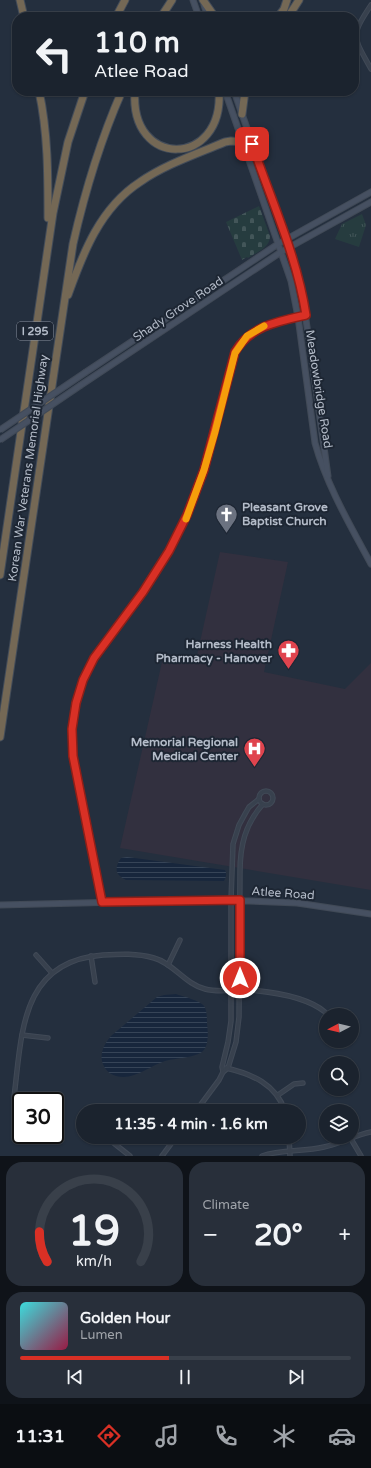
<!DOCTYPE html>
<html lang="en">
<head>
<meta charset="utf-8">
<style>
	body { margin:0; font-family:"Varela Round",sans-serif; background:#282f3a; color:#f1f3f6; height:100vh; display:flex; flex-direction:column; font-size:15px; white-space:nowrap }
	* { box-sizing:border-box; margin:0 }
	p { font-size:13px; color:#a0a4aa }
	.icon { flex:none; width:22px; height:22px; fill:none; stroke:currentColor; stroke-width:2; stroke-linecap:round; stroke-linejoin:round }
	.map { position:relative; height:1156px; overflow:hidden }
	.drawer { display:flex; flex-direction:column; gap:6px; padding:6px; background:#0f1319; flex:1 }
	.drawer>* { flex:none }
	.hud { position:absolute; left:12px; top:12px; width:347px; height:84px; border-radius:16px; box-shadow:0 1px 3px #0004,0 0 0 1px #39404a; background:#1b232e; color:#f1f3f6; overflow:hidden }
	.needle { width:26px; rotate:263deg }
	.controls { position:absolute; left:319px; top:1008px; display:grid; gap:8px }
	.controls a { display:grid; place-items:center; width:40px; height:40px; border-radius:50%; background:#1b232e; box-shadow:0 1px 3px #0004,0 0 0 1px #39404a; font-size:20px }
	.speed { position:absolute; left:12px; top:1092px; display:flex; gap:8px; font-size:20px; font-weight:700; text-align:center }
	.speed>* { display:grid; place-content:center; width:52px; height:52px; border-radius:50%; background:#1b232e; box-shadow:0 1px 3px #0004,0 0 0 1px #39404a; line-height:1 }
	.speed .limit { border:2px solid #111; border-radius:6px; background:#fff; color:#111 }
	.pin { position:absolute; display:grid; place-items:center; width:34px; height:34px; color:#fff; margin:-17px; border-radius:8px; box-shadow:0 2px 6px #0006 }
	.me { position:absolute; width:44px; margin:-22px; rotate:0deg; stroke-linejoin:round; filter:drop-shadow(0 0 3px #0008) }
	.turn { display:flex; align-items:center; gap:14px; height:84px; padding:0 16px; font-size:18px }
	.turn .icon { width:52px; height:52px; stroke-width:2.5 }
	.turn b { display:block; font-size:28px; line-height:34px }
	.big { font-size:30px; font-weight:700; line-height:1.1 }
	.drawer .tile { flex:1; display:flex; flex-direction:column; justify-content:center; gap:6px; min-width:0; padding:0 14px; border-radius:16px; background:#282f3a }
	.drawer .dial { align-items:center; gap:0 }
	.dial svg { height:104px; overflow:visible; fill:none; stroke:#39404a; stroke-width:7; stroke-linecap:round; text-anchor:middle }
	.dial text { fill:#f1f3f6; stroke:none }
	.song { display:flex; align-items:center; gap:12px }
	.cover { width:48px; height:48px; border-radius:6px; background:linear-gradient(135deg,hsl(180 70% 55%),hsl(340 70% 35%)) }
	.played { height:4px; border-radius:2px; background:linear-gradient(90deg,#d93025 45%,#39404a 45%) }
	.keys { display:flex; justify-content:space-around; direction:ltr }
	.heat { display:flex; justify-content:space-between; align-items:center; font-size:22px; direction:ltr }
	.drawer .tiles { flex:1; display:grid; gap:6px; grid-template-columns:1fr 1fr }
	.tile:last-child { grid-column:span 2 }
	.trip { position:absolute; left:76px; top:1104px; width:230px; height:40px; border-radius:20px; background:#1b232e; box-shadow:0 1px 3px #0004,0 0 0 1px #39404a; font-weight:700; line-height:40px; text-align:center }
	.dock { display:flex; height:64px; justify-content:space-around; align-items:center; background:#0b0e12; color:#a0a4aa }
	.dock .icon { width:28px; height:28px }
	.dock .on { color:#d93025 }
	.dock b { font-size:18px; color:#f1f3f6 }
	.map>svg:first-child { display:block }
	.medical { fill:#32303f }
	.grass { fill:url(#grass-tufts) }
	.cemetery { fill:url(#cemetery-stones) }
	.water { fill:url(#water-rules) }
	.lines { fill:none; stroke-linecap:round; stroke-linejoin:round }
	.street-casing { stroke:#414a57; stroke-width:5.5 }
	.secondary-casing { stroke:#414a57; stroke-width:7 }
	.highway-casing { stroke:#434c59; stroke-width:9 }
	.street { stroke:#38414e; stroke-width:3.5 }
	.secondary { stroke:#465061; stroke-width:5 }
	.highway { stroke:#746855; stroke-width:7 }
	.secondary-bridge-casing { stroke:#414a57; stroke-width:7; stroke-linecap:butt }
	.secondary-bridge { stroke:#465061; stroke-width:5 }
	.route-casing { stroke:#8d1f18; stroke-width:10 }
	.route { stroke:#d93025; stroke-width:7 }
	.slow { stroke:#f59e0b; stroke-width:7 }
	.labels { text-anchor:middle; stroke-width:4; stroke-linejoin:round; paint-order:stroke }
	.shield { fill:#1d2633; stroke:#878f9c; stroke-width:1 }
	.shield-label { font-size:11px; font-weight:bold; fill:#b4bcc9 }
	.street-label { font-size:12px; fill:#b4bcc9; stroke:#1d2633 }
	.poi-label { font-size:12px; font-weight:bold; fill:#b4bcc9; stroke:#1d2633; text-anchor:end }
</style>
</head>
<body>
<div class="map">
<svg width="371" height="1156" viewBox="0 0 371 1156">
	<defs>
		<pattern id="grass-tufts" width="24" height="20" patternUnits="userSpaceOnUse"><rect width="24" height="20" fill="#263c3f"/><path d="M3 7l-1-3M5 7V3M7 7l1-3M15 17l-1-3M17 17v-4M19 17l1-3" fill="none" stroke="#435659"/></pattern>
		<pattern id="cemetery-stones" width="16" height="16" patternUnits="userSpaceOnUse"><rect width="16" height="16" fill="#263c3f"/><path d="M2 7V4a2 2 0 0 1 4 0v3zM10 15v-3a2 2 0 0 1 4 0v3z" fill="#435659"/></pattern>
		<pattern id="water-rules" width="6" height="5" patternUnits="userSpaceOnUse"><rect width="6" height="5" fill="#17263c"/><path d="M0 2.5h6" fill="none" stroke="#364457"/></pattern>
	</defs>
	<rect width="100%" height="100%" fill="#242f3e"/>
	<path class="medical" d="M220 552 288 562 264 672 345 689 371 663V890L120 848 164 653 196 660Z"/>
	<path class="grass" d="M362 214 366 225 359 247 335 239 342 224Z"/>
	<path class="cemetery" d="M259 206 270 236C270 248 257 252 248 258L247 257 242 260 226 222Z"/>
	<g class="water">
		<path d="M127 857 225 870C227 874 226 877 224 881L126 880C115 875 114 868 121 858Z"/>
		<path d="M176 994C182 996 201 1001 204 1006 207 1010 207 1019 207 1024 208 1031 209 1045 203 1051 196 1058 175 1058 165 1061 149 1066 134 1081 116 1076 109 1074 104 1069 102 1061 100 1052 105 1043 111 1036L157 997 164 995Z"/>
	</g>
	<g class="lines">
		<defs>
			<g id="street">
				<path d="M371 5C350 37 353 36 371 69"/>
				<circle cx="266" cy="798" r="7"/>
				<path d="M102 902 73 756C71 721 77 689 94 658 105 642 117 628 129 612 156 574 182 533 198 488 207 464 214 438 220 412 224 392 228 360 241 343 255 324 283 320 306 315"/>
				<path d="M36 955 52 973"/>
				<path d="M91 956 95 982"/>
				<path d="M168 965 180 940"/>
				<path d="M22 1035 48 1038"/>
				<path d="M226 1068C252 1074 276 1084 285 1111"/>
				<path d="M223 1072 222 1067 228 1042 231 1021V900L233 844 239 825 245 814 249 807 259 799"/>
				<path d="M278 1095 294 1084 303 1083"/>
				<path d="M14 1097C22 1034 20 961 103 955 120 954 137 953 154 958 173 963 185 984 205 989 219 993 236 989 250 990 273 992 307 997 325 1012"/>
				<path d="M169 1106 175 1111"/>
				<path d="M196 1111 219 1080 223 1072 228 1068 236 1042 239 1017 240 872C240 846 245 824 263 804"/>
				<path d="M106 1137 130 1156"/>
				<path d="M289 1137 290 1156"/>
				<path d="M351 1139 361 1156"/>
				<path d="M162 1156 176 1137"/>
				<path d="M262 1156C281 1149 304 1152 324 1147 340 1144 355 1135 371 1132"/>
			</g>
			<g id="secondary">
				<path d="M193 0 199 17"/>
				<path d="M204 5 208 17"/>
				<path d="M225 91 291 281 298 317 315 443C327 486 350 525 371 564"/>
				<path d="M234 91 289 248 301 287 311 353 328 476"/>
				<path d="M86 372 278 244 371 192"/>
				<path d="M81 385 281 252 371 202"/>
				<path d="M0 905 161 901H249L297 903 371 914"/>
			</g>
			<g id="highway">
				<path d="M20 0 24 17"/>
				<path d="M203 0 215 17"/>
				<path d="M116 17 125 0"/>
				<path d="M161 17 172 0"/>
				<path d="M278 17 284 9 287 0"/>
				<path d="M288 17 299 0"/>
				<path d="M39 91C48 133 48 175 48 218"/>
				<path d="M135 91C129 169 224 168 219 91"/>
				<path d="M242 114 245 91"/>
				<path d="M68 295C83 253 100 208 140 182 166 164 197 154 225 142L231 141 242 142"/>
				<path d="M0 575 53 213 68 142 85 91"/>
				<path d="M0 737 73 244C85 191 100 141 122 91"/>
			</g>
		</defs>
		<use href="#street" class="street-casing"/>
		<use href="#secondary" class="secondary-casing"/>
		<use href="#highway" class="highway-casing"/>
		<use href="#street" class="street"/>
		<use href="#secondary" class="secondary"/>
		<use href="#highway" class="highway"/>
		<defs>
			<g id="secondary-bridge">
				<path d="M0 430 86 372"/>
				<path d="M0 440 81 385"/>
			</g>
		</defs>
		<use href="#secondary-bridge" class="secondary-bridge-casing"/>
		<use href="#secondary-bridge" class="secondary-bridge"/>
	</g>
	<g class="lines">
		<defs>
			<path id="route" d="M240 978V900L102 902 73 756 72 729 76 703 83 680 94 658 143 592 169 551 187 515 204 470 235 352C250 326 279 321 306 315 297 256 271 200 252 144"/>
		</defs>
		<use href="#route" class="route-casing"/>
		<use href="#route" class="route"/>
		<path class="slow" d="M186 519 204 470 215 432 235 353 247 336 264 326"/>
	</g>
	<defs>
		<symbol id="church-pin" viewBox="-11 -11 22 30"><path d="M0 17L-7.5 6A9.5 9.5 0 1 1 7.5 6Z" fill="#6b7280" stroke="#1d2633"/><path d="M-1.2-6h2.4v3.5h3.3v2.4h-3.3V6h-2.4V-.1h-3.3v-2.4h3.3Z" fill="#fff"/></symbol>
		<symbol id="pharmacy-pin" viewBox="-11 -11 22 30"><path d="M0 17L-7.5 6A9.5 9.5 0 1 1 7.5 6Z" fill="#e0444e" stroke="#1d2633"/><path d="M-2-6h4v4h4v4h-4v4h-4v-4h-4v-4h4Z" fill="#fff"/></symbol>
		<symbol id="hospital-pin" viewBox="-11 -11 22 30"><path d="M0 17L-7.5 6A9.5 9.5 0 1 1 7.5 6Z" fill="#e0444e" stroke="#1d2633"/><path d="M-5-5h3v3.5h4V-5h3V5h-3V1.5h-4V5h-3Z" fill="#fff"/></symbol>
	</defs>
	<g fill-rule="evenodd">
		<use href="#church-pin" x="214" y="502" width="25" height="34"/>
		<use href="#pharmacy-pin" x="276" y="638" width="25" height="34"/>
		<use href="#hospital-pin" x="242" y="736" width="25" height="34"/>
	</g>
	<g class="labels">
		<rect class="shield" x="17" y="322" width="36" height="18" rx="3"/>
		<g class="shield-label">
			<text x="35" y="335">I 295</text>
		</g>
		<g class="street-label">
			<text transform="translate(178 309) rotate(-34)" y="4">Shady Grove Road</text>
			<text transform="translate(319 389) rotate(81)" y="4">Meadowbridge Road</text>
			<text transform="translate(28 468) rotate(-82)" y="4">Korean War Veterans Memorial Highway</text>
			<text transform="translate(283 893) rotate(4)" y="4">Atlee Road</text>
		</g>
		<g class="poi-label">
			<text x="242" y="511" text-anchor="start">Pleasant Grove<tspan x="242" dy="14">Baptist Church</tspan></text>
			<text x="272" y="648">Harness Health<tspan x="272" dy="14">Pharmacy - Hanover</tspan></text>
			<text x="238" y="746">Memorial Regional<tspan x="238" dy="14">Medical Center</tspan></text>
		</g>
	</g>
</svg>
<div class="controls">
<a><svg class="needle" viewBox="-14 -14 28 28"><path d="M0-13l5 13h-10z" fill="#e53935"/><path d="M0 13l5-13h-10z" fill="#a0a4aa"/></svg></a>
<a><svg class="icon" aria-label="search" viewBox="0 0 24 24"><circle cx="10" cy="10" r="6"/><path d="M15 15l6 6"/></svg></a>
<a><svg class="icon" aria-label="layers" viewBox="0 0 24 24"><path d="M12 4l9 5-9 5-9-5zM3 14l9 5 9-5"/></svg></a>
</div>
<div class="speed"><div class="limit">30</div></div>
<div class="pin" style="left:252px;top:144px;background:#d93025"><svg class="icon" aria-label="arrive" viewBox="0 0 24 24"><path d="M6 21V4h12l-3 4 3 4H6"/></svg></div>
<svg class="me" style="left:240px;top:978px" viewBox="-20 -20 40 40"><circle r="17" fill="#d93025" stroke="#fff" stroke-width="3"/><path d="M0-11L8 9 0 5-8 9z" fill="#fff"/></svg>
<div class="trip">11:35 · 4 min · 1.6 km</div>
<div class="hud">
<div class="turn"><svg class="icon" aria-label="left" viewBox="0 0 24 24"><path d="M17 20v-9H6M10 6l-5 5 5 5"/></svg><div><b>110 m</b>Atlee Road</div></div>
</div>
</div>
<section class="drawer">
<div class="tiles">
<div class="tile dial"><svg viewBox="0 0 100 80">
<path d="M14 69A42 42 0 1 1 86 69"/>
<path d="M14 69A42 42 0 0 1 8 46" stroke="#d93025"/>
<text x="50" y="56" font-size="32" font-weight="700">19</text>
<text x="50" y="72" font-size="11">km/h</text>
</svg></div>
<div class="tile"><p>Climate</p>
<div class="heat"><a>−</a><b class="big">20°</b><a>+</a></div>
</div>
<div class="tile">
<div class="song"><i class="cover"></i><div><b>Golden Hour</b><p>Lumen</p></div></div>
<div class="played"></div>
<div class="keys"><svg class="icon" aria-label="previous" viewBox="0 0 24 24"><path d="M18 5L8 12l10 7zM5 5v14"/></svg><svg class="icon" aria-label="pause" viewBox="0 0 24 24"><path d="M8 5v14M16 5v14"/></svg><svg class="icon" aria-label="next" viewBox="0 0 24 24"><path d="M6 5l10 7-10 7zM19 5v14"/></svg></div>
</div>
</div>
</section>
<nav class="dock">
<b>11:31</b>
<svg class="icon on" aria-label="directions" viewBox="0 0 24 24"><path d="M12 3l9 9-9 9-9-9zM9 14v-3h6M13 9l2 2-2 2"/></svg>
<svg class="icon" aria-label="music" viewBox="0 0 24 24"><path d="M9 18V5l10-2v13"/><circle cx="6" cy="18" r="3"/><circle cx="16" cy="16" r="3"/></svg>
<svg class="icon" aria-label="phone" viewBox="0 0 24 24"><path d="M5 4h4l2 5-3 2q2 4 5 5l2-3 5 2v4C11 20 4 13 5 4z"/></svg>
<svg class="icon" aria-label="climate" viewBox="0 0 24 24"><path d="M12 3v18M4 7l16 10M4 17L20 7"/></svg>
<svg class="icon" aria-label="car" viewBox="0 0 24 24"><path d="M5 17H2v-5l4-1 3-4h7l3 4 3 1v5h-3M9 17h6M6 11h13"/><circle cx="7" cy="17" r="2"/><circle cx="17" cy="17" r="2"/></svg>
</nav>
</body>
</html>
